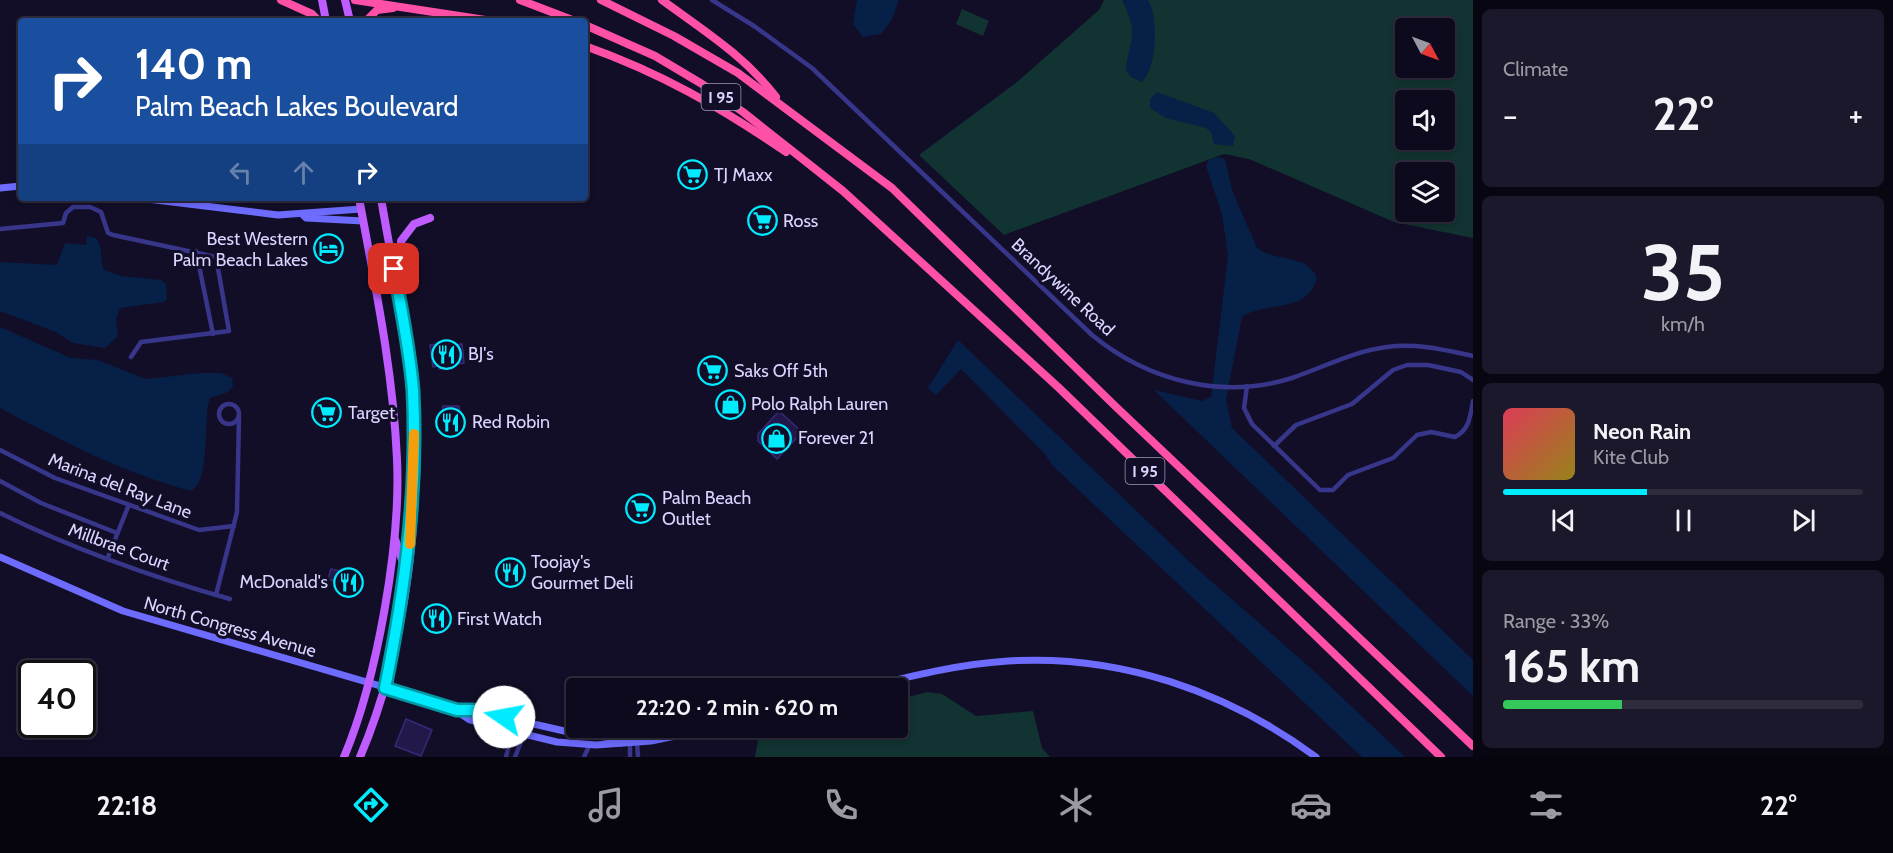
<!DOCTYPE html>
<html lang="en">
<head>
<meta charset="utf-8">
<style>
	body { margin:0; font-family:Cabin,sans-serif; background:#1c182b; color:#f1f3f6; height:100vh; display:flex; flex-direction:column; font-size:22px; white-space:nowrap }
	* { box-sizing:border-box; margin:0 }
	p { font-size:20px; color:#9b9aa4 }
	.icon { flex:none; width:33px; height:33px; fill:none; stroke:currentColor; stroke-width:2; stroke-linecap:round; stroke-linejoin:round }
	.map { position:relative; flex:1; overflow:hidden }
	.details { display:flex; flex-direction:column; gap:9px; padding:9px; background:#080610; width:420px }
	.details>* { flex:none }
	.top-card { position:absolute; left:18px; top:18px; width:570px; height:183px; border-radius:6px; box-shadow:0 3px 9px #0003,0 0 0 2px #2e2b3c; background:#1a4fa0; color:#fff; overflow:hidden }
	.needle { width:39px; rotate:131deg }
	.fabs { position:absolute; left:1395px; top:18px; display:grid; gap:12px }
	.fabs a { display:grid; place-items:center; width:60px; height:60px; border-radius:6px; background:#0e0a1e; box-shadow:0 3px 9px #0003,0 0 0 2px #2e2b3c; font-size:30px }
	.speed { position:absolute; left:18px; top:660px; display:flex; gap:12px; font-size:30px; font-weight:700; text-align:center }
	.speed>* { display:grid; place-content:center; width:78px; height:78px; border-radius:50%; background:#0e0a1e; box-shadow:0 3px 9px #0003,0 0 0 2px #2e2b3c; line-height:1 }
	.speed .limit { border:3px solid #111; border-radius:9px; background:#fff; color:#111 }
	.pin { position:absolute; display:grid; place-items:center; width:51px; height:51px; color:#fff; margin:-26px; border-radius:12px; box-shadow:0 3px 9px #0006 }
	.me { position:absolute; width:66px; margin:-33px; rotate:282deg; stroke-linejoin:round; filter:drop-shadow(0 0 4px #0008) }
	.turn { display:flex; align-items:center; gap:21px; height:126px; padding:0 18px; font-size:27px }
	.turn .icon { width:78px; height:78px; stroke-width:2.5 }
	.turn b { display:block; font-size:42px; line-height:51px }
	.lanes { display:flex; align-items:center; height:57px; padding:0 18px; background:#0003; justify-content:center; gap:30px; direction:ltr }
	.lanes .off { opacity:.35 }
	.big { font-size:45px; font-weight:700; line-height:1.1 }
	.details .widget { flex:1; display:flex; flex-direction:column; justify-content:center; gap:9px; min-width:0; padding:0 21px; border-radius:9px; background:#1c182b }
	.details .dial { align-items:center; gap:0 }
	.dial b { font-size:78px; line-height:1 }
	.song { display:flex; align-items:center; gap:18px }
	.cover { width:72px; height:72px; border-radius:9px; background:linear-gradient(135deg,hsl(350 70% 55%),hsl(50 70% 35%)) }
	.played { height:6px; border-radius:3px; background:linear-gradient(90deg,#01ebff 40%,#2e2b3c 40%) }
	.keys { display:flex; justify-content:space-around; direction:ltr }
	.heat { display:flex; justify-content:space-between; align-items:center; font-size:33px; direction:ltr }
	.charge { height:9px; border-radius:4px; background:linear-gradient(90deg,#34c759 33%,#2e2b3c 0) }
	.trip { position:absolute; left:566px; top:678px; width:342px; height:60px; border-radius:6px; background:#0e0a1e; box-shadow:0 3px 9px #0003,0 0 0 2px #2e2b3c; font-weight:700; line-height:60px; text-align:center }
	.tabs { display:flex; height:96px; justify-content:space-around; align-items:center; background:#06040c; color:#9b9aa4 }
	.tabs .icon { width:42px; height:42px }
	.tabs .current { color:#01ebff }
	.tabs b { font-size:27px; color:#f1f3f6 }
	main { display:flex; flex:1; min-height:0 }
	.map>svg:first-child { display:block }
	.green { fill:#113331; fill-rule:evenodd }
	.water { fill:#072048 }
	.building { fill:#22194a; stroke:#372978; stroke-width:1.5 }
	.lines { fill:none; stroke-linecap:round; stroke-linejoin:round }
	.street { stroke:#38368a; stroke-width:4.5 }
	.secondary { stroke:#6d6cff; stroke-width:7 }
	.primary { stroke:#bf5cff; stroke-width:8 }
	.highway { stroke:#ff50a7; stroke-width:8 }
	.route-casing { stroke:#0199a6; stroke-width:15 }
	.route { stroke:#01ebff; stroke-width:10 }
	.slow { stroke:#f59e0b; stroke-width:10 }
	.labels { text-anchor:middle; stroke-width:6; stroke-linejoin:round; paint-order:stroke }
	.shield { fill:#120e28; stroke:#9d99be; stroke-width:1.5 }
	.shield-label { font-size:16px; font-weight:bold; fill:#d9d5ff }
	.poi-label { font-size:18px; fill:#d9d5ff; stroke:#120e28; text-anchor:start }
	.street-label { font-size:18px; fill:#d9d5ff; stroke:#120e28 }
</style>
</head>
<body>
<main>
<div class="map">
<svg width="1473" height="757" viewBox="0 0 1473 757">
	<rect width="100%" height="100%" fill="#120e28"/>
	<g class="green">
		<path d="M1104 0H1473V238L1394 222 1249 159 1224 154 1004 235 919 155 1017 82 1099 10ZM1406 28H1444V68H1406ZM1406 100H1444V140H1406ZM1406 172H1444V212H1406Z"/>
		<path d="M962 9 989 21 983 36 956 24Z"/>
		<path d="M927 692 942 694 976 716 1033 711 1042 748 1050 757H755L758 740 801 728H897V700Z"/>
	</g>
	<g class="water">
		<path d="M857 0H899L891 21 881 34 863 37 853 24Z"/>
		<path d="M1122 0H1148C1159 17 1157 68 1142 82L1131 77 1126 70C1130 35 1139 35 1122 0Z"/>
		<path d="M1157 92 1214 113 1235 136 1233 146 1214 144 1211 132 1206 128 1166 118 1150 108V99Z"/>
		<path d="M1218 157 1225 159 1232 190 1257 248C1277 263 1306 253 1317 278 1307 314 1268 300 1242 317L1226 399 1232 428 1473 660V696L1154 390 1202 401 1211 397 1228 256 1222 214 1206 166 1209 160Z"/>
		<path d="M87 236 96 238C104 248 99 259 104 270L121 276 161 280 166 284 167 299 164 302 120 308 116 319 118 336 105 348 73 343 56 332 0 311V262L57 265 65 243 86 245Z"/>
		<path d="M0 327 71 358 97 360 146 379 201 373H221L232 378 233 386 228 392 210 398C202 419 212 478 191 491 124 473 62 441 0 408Z"/>
		<path d="M958 340 1195 567 1314 671 1405 757H1362L1052 465 1045 454 961 369 936 395 928 388Z"/>
	</g>
	<g class="building">
		<path d="M450 343 451 346 462 344 464 363 450 365 451 368 439 369V366L433 367 430 345Z"/>
		<path d="M443 406H459L462 427 449 430V427L441 428Z"/>
		<path d="M779 411 802 432 777 459 758 441V434Z"/>
		<path d="M331 569 361 576 357 589 328 579Z"/>
		<path d="M406 719 432 730 421 756 395 746Z"/>
	</g>
	<g class="lines">
		<g class="street">
			<path d="M712 0 754 26 812 68 1092 335C1148 381 1222 400 1292 378 1324 367 1354 351 1387 347 1417 343 1445 350 1473 356"/>
			<path d="M0 229 63 223 66 213 73 207H90L101 212 108 233 113 235 216 257 229 331 141 342 131 357"/>
			<path d="M196 251 213 334"/>
			<path d="M1247 386 1244 408 1252 424 1320 490H1333L1348 475 1393 458 1417 435 1431 432 1455 437C1470 429 1470 416 1473 401"/>
			<circle cx="229" cy="414" r="10"/>
			<path d="M1274 446 1296 425 1352 404 1393 370 1407 365H1428L1461 372 1473 380"/>
			<path d="M0 450 55 478 199 530 234 526"/>
			<path d="M0 481 41 503 117 533"/>
			<path d="M0 513C73 549 152 577 230 599"/>
			<path d="M108 557 128 507"/>
			<path d="M216 595 237 512 239 417"/>
			<path d="M637 742 638 757"/>
			<path d="M630 743V757"/>
			<path d="M506 757 511 736 516 733"/>
			<path d="M515 757 522 739 529 735"/>
			<path d="M584 757 590 744"/>
		</g>
		<g class="secondary">
			<path d="M0 188 21 186"/>
			<path d="M139 198 278 215 361 209"/>
			<path d="M302 214 306 218 363 221"/>
			<path d="M0 557 123 611 449 706 470 720 495 727 557 742 596 745 651 741 714 728"/>
			<path d="M864 688C911 676 959 664 1008 661 1119 654 1227 691 1316 757"/>
			<path d="M457 710H473L573 733 613 738 621 743"/>
		</g>
		<g class="primary">
			<path d="M322 0 326 21"/>
			<path d="M345 0 350 21"/>
			<path d="M400 291 404 269 401 241 414 224 430 218"/>
			<path d="M395 539 406 572"/>
			<path d="M344 757C377 679 401 544 397 459 393 370 375 285 359 198"/>
			<path d="M360 757C407 647 424 501 412 382 405 320 391 259 381 198"/>
		</g>
		<g class="highway">
			<path d="M281 0 312 14 319 21"/>
			<path d="M355 0 492 21"/>
			<path d="M520 0 575 21"/>
			<path d="M601 0 674 36 738 73 892 188 1113 404 1473 746"/>
			<path d="M662 0C703 30 745 56 776 97"/>
			<path d="M366 21 377 10 393 8"/>
			<path d="M585 25 655 56 702 84 743 112 843 191 1058 387 1441 757"/>
			<path d="M585 46C661 73 720 107 786 152"/>
		</g>
	</g>
	<g class="lines">
		<defs>
			<path id="route" d="M394 269C401 309 410 350 413 391 418 493 405 589 385 688L457 710H473L504 717"/>
		</defs>
		<use href="#route" class="route-casing"/>
		<use href="#route" class="route"/>
		<path class="slow" d="M410 544 414 434"/>
	</g>
	<defs>
		<symbol id="supermarket-ring" viewBox="-11 -11 22 22"><circle r="9.5" fill="#120e28" stroke="#01ebff" stroke-width="1.5"/><path d="M-6-5.5h2.5l.6 2H6L4.5 2H-2.5L-4.4-4H-6ZM-1.5 3.2a1.3 1.3 0 1 0 .1 0ZM3 3.2a1.3 1.3 0 1 0 .1 0Z" fill="#01ebff"/></symbol>
		<symbol id="hotel-ring" viewBox="-11 -11 22 22"><circle r="9.5" fill="#120e28" stroke="#01ebff" stroke-width="1.5"/><path d="M-6-4.5h1.5V1H6V5H4.5V3h-9V5H-6ZM-4 0a1.8 1.8 0 1 1 3.6 0ZM.5 0V-2.5h3Q6-2.5 6 0Z" fill="#01ebff"/></symbol>
		<symbol id="restaurant-ring" viewBox="-11 -11 22 22"><circle r="9.5" fill="#120e28" stroke="#01ebff" stroke-width="1.5"/><path d="M-5-6h1v4h1v-4h1v4h1v-4h1v5L-1.5 .5V6h-2V.5L-5-1ZM5-6V6H3V1.5H1.5Q1.5-4 5-6Z" fill="#01ebff"/></symbol>
		<symbol id="shop-ring" viewBox="-11 -11 22 22"><circle r="9.5" fill="#120e28" stroke="#01ebff" stroke-width="1.5"/><path d="M-5-2.5h2.3a2.7 3.5 0 0 1 5.4 0H5L5.5 6h-11ZM-1.5-2.5h3a1.5 2.3 0 0 0-3 0Z" fill="#01ebff"/></symbol>
	</defs>
	<g fill-rule="evenodd">
		<use href="#supermarket-ring" x="676" y="158" width="33" height="33"/>
		<use href="#supermarket-ring" x="746" y="204" width="33" height="33"/>
		<use href="#hotel-ring" x="312" y="232" width="33" height="33"/>
		<use href="#restaurant-ring" x="430" y="338" width="33" height="33"/>
		<use href="#supermarket-ring" x="696" y="354" width="33" height="33"/>
		<use href="#shop-ring" x="714" y="388" width="33" height="33"/>
		<use href="#supermarket-ring" x="310" y="396" width="33" height="33"/>
		<use href="#restaurant-ring" x="434" y="406" width="33" height="33"/>
		<use href="#shop-ring" x="760" y="422" width="33" height="33"/>
		<use href="#supermarket-ring" x="624" y="492" width="33" height="33"/>
		<use href="#restaurant-ring" x="494" y="556" width="33" height="33"/>
		<use href="#restaurant-ring" x="332" y="566" width="33" height="33"/>
		<use href="#restaurant-ring" x="420" y="602" width="33" height="33"/>
	</g>
	<g class="labels">
		<g class="shield">
			<rect x="701.5" y="84" width="39" height="26" rx="4.5"/>
			<rect x="1125.5" y="458" width="39" height="26" rx="4.5"/>
		</g>
		<g class="shield-label">
			<text x="721" y="103">I 95</text>
			<text x="1145" y="477">I 95</text>
		</g>
		<g class="poi-label">
			<text x="714" y="181">TJ Maxx</text>
			<text x="783" y="227">Ross</text>
			<text x="308" y="245" text-anchor="end">Best Western<tspan x="308" dy="21">Palm Beach Lakes</tspan></text>
			<text x="468" y="360">BJ's</text>
			<text x="734" y="377">Saks Off 5th</text>
			<text x="751" y="410">Polo Ralph Lauren</text>
			<text x="348" y="419">Target</text>
			<text x="472" y="428">Red Robin</text>
			<text x="798" y="444">Forever 21</text>
			<text x="662" y="504">Palm Beach<tspan x="662" dy="21">Outlet</tspan></text>
			<text x="531" y="568">Toojay's<tspan x="531" dy="21">Gourmet Deli</tspan></text>
			<text x="328" y="588" text-anchor="end">McDonald's</text>
			<text x="457" y="625">First Watch</text>
		</g>
		<g class="street-label">
			<text transform="translate(1063 287) rotate(43)" y="6">Brandywine Road</text>
			<text transform="translate(120 486) rotate(21)" y="6">Marina del Ray Lane</text>
			<text transform="translate(119 547) rotate(20)" y="6">Millbrae Court</text>
			<text transform="translate(230 627) rotate(16)" y="6">North Congress Avenue</text>
		</g>
	</g>
</svg>
<div class="fabs">
<a><svg class="needle" viewBox="-14 -14 28 28"><path d="M0-13l5 13h-10z" fill="#e53935"/><path d="M0 13l5-13h-10z" fill="#9b9aa4"/></svg></a>
<a><svg class="icon" aria-label="sound" viewBox="0 0 24 24"><path d="M4 9h4l5-4v14l-5-4H4zM17 9q2 3 0 6"/></svg></a>
<a><svg class="icon" aria-label="layers" viewBox="0 0 24 24"><path d="M12 4l9 5-9 5-9-5zM3 14l9 5 9-5"/></svg></a>
</div>
<div class="speed"><div class="limit">40</div></div>
<div class="pin" style="left:394px;top:269px;background:#d93025"><svg class="icon" aria-label="arrive" viewBox="0 0 24 24"><path d="M6 21V4h12l-3 4 3 4H6"/></svg></div>
<svg class="me" style="left:504px;top:717px" viewBox="-20 -20 40 40"><circle r="19" fill="#fff"/><path d="M0-13L10 11 0 6-10 11z" fill="#01ebff"/></svg>
<div class="trip">22:20 · 2 min · 620 m</div>
<div class="top-card">
<div class="turn"><svg class="icon" aria-label="right" viewBox="0 0 24 24"><path d="M7 20v-9h11M14 6l5 5-5 5"/></svg><div><b>140 m</b>Palm Beach Lakes Boulevard</div></div>
<div class="lanes"><svg class="icon off" aria-label="left" viewBox="0 0 24 24"><path d="M17 20v-9H6M10 6l-5 5 5 5"/></svg><svg class="icon off" aria-label="ahead" viewBox="0 0 24 24"><path d="M12 20V5M6 11l6-6 6 6"/></svg><svg class="icon" aria-label="right" viewBox="0 0 24 24"><path d="M7 20v-9h11M14 6l5 5-5 5"/></svg></div>
</div>
</div>
<section class="details">
<div class="widget"><p>Climate</p>
<div class="heat"><a>−</a><b class="big">22°</b><a>+</a></div>
</div>
<div class="widget dial"><b>35</b><p>km/h</p></div>
<div class="widget">
<div class="song"><i class="cover"></i><div><b>Neon Rain</b><p>Kite Club</p></div></div>
<div class="played"></div>
<div class="keys"><svg class="icon" aria-label="previous" viewBox="0 0 24 24"><path d="M18 5L8 12l10 7zM5 5v14"/></svg><svg class="icon" aria-label="pause" viewBox="0 0 24 24"><path d="M8 5v14M16 5v14"/></svg><svg class="icon" aria-label="next" viewBox="0 0 24 24"><path d="M6 5l10 7-10 7zM19 5v14"/></svg></div>
</div>
<div class="widget"><p>Range · 33%</p><b class="big">165 km</b><div class="charge"></div></div>
</section>
</main>
<nav class="tabs">
<b>22:18</b>
<svg class="icon current" aria-label="directions" viewBox="0 0 24 24"><path d="M12 3l9 9-9 9-9-9zM9 14v-3h6M13 9l2 2-2 2"/></svg>
<svg class="icon" aria-label="music" viewBox="0 0 24 24"><path d="M9 18V5l10-2v13"/><circle cx="6" cy="18" r="3"/><circle cx="16" cy="16" r="3"/></svg>
<svg class="icon" aria-label="phone" viewBox="0 0 24 24"><path d="M5 4h4l2 5-3 2q2 4 5 5l2-3 5 2v4C11 20 4 13 5 4z"/></svg>
<svg class="icon" aria-label="climate" viewBox="0 0 24 24"><path d="M12 3v18M4 7l16 10M4 17L20 7"/></svg>
<svg class="icon" aria-label="car" viewBox="0 0 24 24"><path d="M5 17H2v-5l4-1 3-4h7l3 4 3 1v5h-3M9 17h6M6 11h13"/><circle cx="7" cy="17" r="2"/><circle cx="17" cy="17" r="2"/></svg>
<svg class="icon" aria-label="filters" viewBox="0 0 24 24"><path d="M4 7h16M4 17h16"/><circle cx="9" cy="7" r="2"/><circle cx="15" cy="17" r="2"/></svg>
<b>22°</b>
</nav>
</body>
</html>
